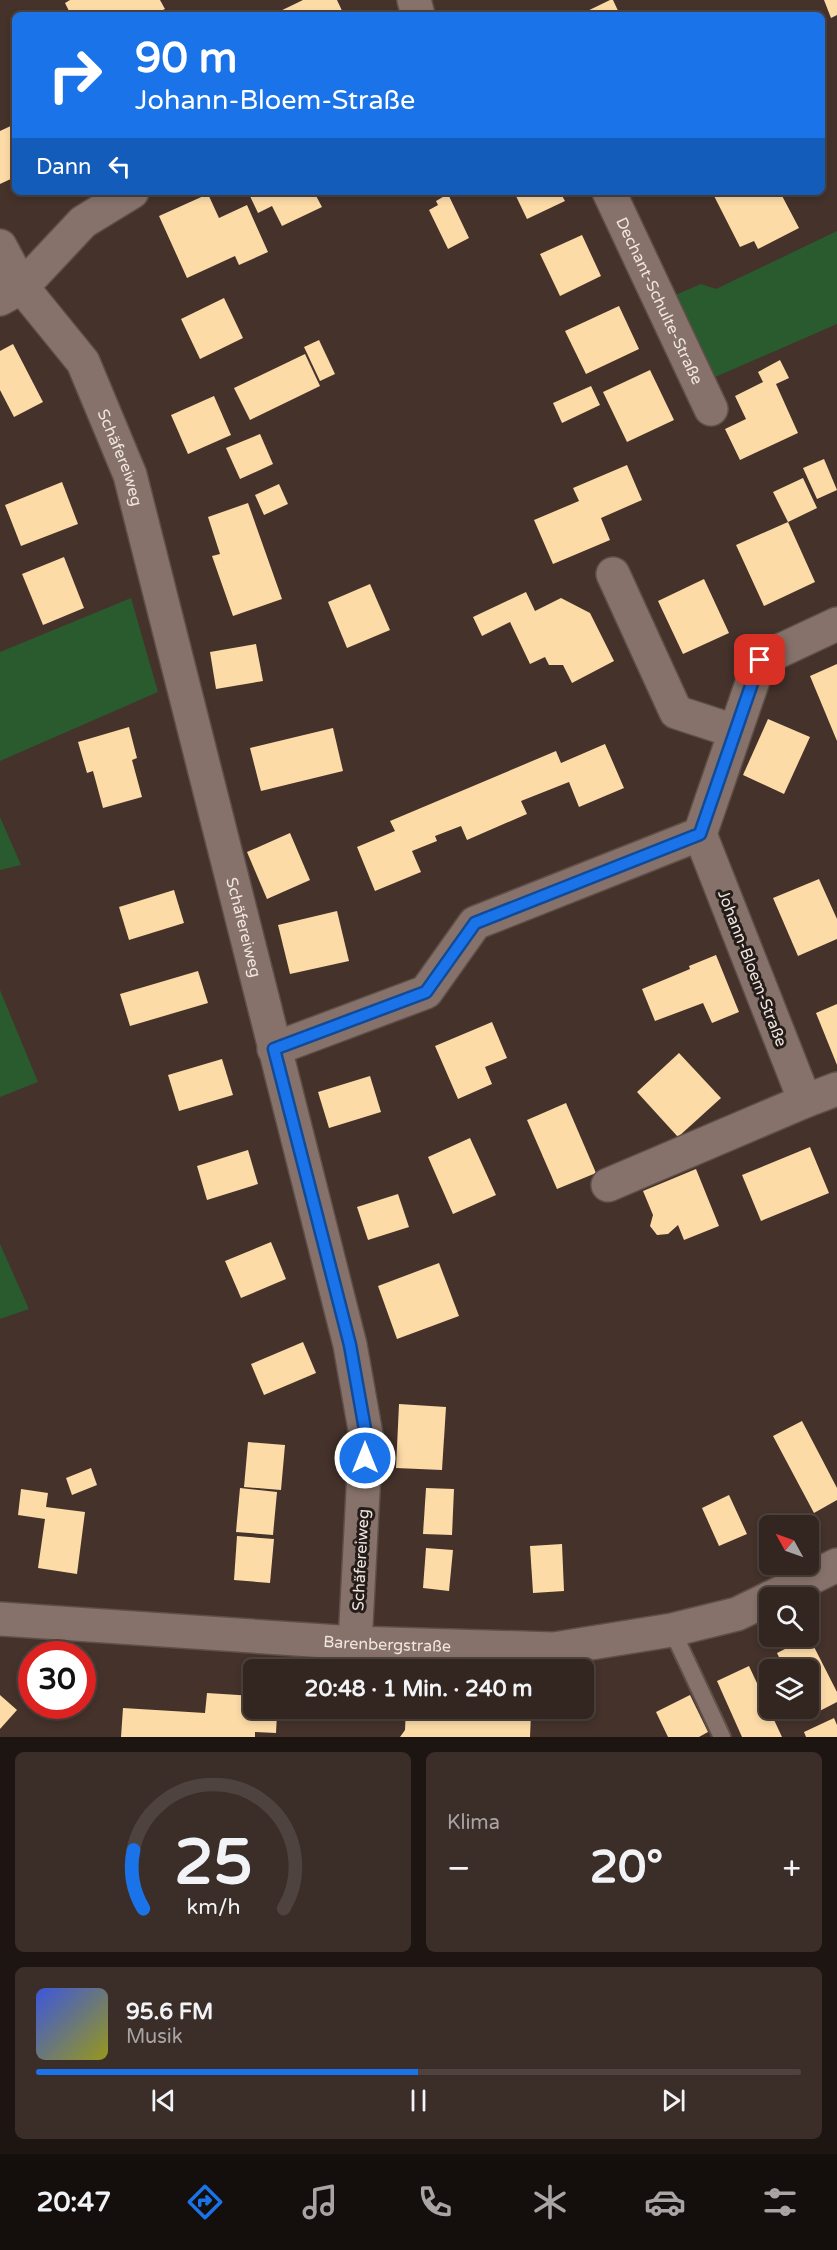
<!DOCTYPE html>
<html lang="de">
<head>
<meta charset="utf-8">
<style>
	body { margin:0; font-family:"Varela Round",sans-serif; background:#3b2e29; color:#f1f3f6; height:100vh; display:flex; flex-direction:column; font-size:22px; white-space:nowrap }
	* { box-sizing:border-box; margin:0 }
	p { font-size:20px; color:#a9a5a5 }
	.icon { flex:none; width:33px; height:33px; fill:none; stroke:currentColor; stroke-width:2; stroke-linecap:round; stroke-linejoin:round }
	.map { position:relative; height:1737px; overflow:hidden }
	.details { display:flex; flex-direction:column; gap:15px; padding:15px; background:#1c1512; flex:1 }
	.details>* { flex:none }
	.guide { position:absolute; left:12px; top:12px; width:813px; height:183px; border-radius:9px; box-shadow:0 3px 9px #0003,0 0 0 2px #4e433e; background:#1a73e8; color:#fff; overflow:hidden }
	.needle { width:39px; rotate:310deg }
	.controls { position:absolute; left:759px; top:1515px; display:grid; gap:12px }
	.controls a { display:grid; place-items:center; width:60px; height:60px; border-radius:9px; background:#332620; box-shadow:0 3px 9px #0003,0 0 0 2px #4e433e; font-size:30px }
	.speed { position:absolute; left:18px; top:1641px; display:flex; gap:12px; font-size:30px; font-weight:700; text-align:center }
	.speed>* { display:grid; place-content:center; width:78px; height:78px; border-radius:50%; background:#332620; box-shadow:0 3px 9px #0003,0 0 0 2px #4e433e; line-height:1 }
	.speed .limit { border:9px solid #d22; background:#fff; color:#111 }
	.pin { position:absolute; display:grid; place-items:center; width:51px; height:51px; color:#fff; margin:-26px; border-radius:12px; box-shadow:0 3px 9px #0006 }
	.me { position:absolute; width:66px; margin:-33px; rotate:0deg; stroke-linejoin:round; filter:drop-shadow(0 0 4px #0008) }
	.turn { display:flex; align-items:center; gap:21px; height:126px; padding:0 24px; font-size:27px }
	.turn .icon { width:78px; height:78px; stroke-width:2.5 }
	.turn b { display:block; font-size:42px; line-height:51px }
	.then { display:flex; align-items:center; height:57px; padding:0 24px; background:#0003; gap:12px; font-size:22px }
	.big { font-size:45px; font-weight:700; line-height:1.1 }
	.details .widget { flex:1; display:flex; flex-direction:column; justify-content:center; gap:9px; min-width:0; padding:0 21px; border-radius:9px; background:#3b2e29 }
	.details .dial { align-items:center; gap:0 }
	.dial svg { height:156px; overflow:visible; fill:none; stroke:#4e433e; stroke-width:7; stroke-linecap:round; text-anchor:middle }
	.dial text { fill:#f1f3f6; stroke:none }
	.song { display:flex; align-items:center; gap:18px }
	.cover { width:72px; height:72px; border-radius:9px; background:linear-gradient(135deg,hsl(230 70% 55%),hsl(60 70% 35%)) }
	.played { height:6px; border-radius:3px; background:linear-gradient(90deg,#1a73e8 50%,#4e433e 50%) }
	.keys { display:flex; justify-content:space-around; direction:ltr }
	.heat { display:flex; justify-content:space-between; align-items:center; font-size:33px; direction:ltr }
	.details .tiles { flex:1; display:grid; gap:15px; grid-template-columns:1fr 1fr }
	.widget:last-child { grid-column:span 2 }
	.trip { position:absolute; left:243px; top:1659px; width:351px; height:60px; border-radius:9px; background:#332620; box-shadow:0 3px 9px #0003,0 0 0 2px #4e433e; font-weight:700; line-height:60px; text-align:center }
	.dock { display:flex; height:96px; justify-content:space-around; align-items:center; background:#140f0d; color:#a9a5a5 }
	.dock .icon { width:42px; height:42px }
	.dock .active { color:#1a73e8 }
	.dock b { font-size:27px; color:#f1f3f6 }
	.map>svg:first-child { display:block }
	.green { fill:#295b2e }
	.building { fill:#fcdba7 }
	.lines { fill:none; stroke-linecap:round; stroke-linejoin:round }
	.lane-casing { stroke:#5e4f48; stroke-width:20 }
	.street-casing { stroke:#5e4f48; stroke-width:36 }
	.secondary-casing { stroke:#5e4f48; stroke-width:36 }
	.lane { stroke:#86726a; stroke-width:16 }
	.street { stroke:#86726a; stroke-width:33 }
	.secondary { stroke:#86726a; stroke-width:33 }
	.route-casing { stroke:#114b97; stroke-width:15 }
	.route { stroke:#1a73e8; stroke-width:10 }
	.labels { text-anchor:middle; stroke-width:6; stroke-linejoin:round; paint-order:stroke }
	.street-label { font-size:16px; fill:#f1e5e0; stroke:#241c19 }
</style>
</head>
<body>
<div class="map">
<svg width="837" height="1737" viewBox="0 0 837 1737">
	<rect width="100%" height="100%" fill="#44322b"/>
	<g class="green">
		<path d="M837 231V324L706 381 666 299 701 284 716 289Z"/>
		<path d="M131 598 158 692 0 761V652Z"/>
		<path d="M0 817 21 865 0 870Z"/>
		<path d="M0 990 38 1082 0 1097Z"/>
		<path d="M0 1244 29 1309 0 1319Z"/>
	</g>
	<g class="building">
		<path d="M70 0H160L165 9 152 15H71L65 3Z"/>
		<path d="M303 0H337L344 15H272Z"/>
		<path d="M610 0H613L620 15H579Z"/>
		<path d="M824 0H837V15L831 18Z"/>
		<path d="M15 124V177L0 184V131Z"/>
		<path d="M248 192H314L322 207 282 226 272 206 258 213Z"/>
		<path d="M514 192H560L565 201 527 219Z"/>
		<path d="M712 192H780L799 228 758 249 754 241 740 247Z"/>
		<path d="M208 194 219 218 247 205 268 252 239 265 235 256 187 278 159 216Z"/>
		<path d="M448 194 469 238 448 249 429 210 438 205 436 201Z"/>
		<path d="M582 235 601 276 560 296 540 254Z"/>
		<path d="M224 298 243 338 200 359 181 319Z"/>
		<path d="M619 306 639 349 586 374 565 331Z"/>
		<path d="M319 340 335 374 320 381 304 347Z"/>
		<path d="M13 344 43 402 14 417 0 390V351Z"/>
		<path d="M305 354 320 386 250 420 234 388Z"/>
		<path d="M780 360 789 378 776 384 798 433 740 460 725 429 746 419 735 396 763 382 758 372Z"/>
		<path d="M650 370 674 420 627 442 603 392Z"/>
		<path d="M591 386 600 405 562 423 553 403Z"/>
		<path d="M214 396 231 435 188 454 171 415Z"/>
		<path d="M260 434 273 464 240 479 226 448Z"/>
		<path d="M824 459 837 490 817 499 803 468Z"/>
		<path d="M627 465 642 500 601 518 610 540 553 564 534 520 579 501 573 488Z"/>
		<path d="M803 478 817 508 788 522 815 582 764 606 736 545 788 522 773 492Z"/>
		<path d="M62 482 78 524 21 546 5 505Z"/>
		<path d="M279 484 288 504 264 515 255 495Z"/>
		<path d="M248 503 282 599 233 616 212 556 220 554 208 517Z"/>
		<path d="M64 557 84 608 43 625 22 574Z"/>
		<path d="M704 579 729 633 683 654 658 601Z"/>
		<path d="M370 584 390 630 347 648 328 602Z"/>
		<path d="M526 592 535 611 561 598 590 613 614 661 572 683 563 665H549L545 657 530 664 510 622 482 636 473 617Z"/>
		<path d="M256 644 263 681 216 689 210 652Z"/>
		<path d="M837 664V741L810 676Z"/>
		<path d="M768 719 810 737 784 794 743 775Z"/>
		<path d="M129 727 137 758 132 760 142 797 103 808 93 771 87 773 78 742Z"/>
		<path d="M333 728 343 771 261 791 250 748Z"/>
		<path d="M605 744 624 788 579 807 569 782 521 801 527 814 467 840 461 826 435 836 437 841 412 851 421 872 375 891 357 847 395 831 390 821 556 751 561 763Z"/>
		<path d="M290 833 310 880 267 899 247 852Z"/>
		<path d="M819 879 837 919V939L798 956 773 898Z"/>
		<path d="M174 890 184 923 129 940 119 907Z"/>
		<path d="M337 911 349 961 290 974 278 925Z"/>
		<path d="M716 955 739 1012 712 1023 703 1003 655 1021 642 989 690 969 689 966Z"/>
		<path d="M198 971 208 1003 130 1026 120 994Z"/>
		<path d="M837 1004V1065L816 1013Z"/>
		<path d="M492 1022 507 1058 485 1067 492 1084 458 1099 435 1046Z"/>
		<path d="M679 1053 721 1098 678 1137 637 1092Z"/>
		<path d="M222 1059 233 1095 179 1111 168 1075Z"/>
		<path d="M370 1076 381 1112 329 1128 318 1092Z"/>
		<path d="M566 1103 596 1173 557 1189 527 1120Z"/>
		<path d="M470 1138 496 1195 453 1214 428 1157Z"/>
		<path d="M810 1147 829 1193 761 1221 742 1175Z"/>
		<path d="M248 1150 258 1184 207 1200 197 1166Z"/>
		<path d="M696 1169 719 1226 684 1240 678 1225 668 1234 657 1235 650 1226 653 1215 643 1191Z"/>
		<path d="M398 1194 409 1227 368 1240 357 1207Z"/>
		<path d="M271 1242 286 1279 241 1298 225 1261Z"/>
		<path d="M439 1263 459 1316 397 1339 378 1286Z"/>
		<path d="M303 1342 316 1373 264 1395 251 1364Z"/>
		<path d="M399 1404 446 1407 442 1470 396 1468Z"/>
		<path d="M802 1421 837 1488V1500L814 1513 773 1436Z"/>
		<path d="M248 1442 285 1445 281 1490 244 1487Z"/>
		<path d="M91 1468 97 1485 72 1495 66 1478Z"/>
		<path d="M240 1488 277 1492 273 1535 236 1532Z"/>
		<path d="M426 1488 454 1489 452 1535 423 1534Z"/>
		<path d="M21 1489 48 1493 46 1507 85 1512 77 1574 38 1568 45 1519 18 1515Z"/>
		<path d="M729 1495 747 1534 719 1546 702 1508Z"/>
		<path d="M237 1536 274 1539 270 1583 234 1580Z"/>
		<path d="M562 1544 564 1591 533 1593 530 1546Z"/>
		<path d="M426 1548 453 1550 449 1591 423 1588Z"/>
		<path d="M809 1637 837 1692V1702L808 1717 804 1708H808V1670H785L777 1653Z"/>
		<path d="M749 1666 782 1737H742L717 1681Z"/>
		<path d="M207 1693 254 1696V1708H257L256 1712 277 1714 276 1733 255 1732V1737H121L123 1708 205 1713Z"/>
		<path d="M0 1695 17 1710 0 1729Z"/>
		<path d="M690 1695 708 1732 699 1737H668L656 1712Z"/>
		<path d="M406 1708H527L531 1713 530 1737H400L405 1730Z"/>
		<path d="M834 1718 837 1725V1737H806L804 1732Z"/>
	</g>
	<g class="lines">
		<defs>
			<path id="lane" d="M672 1630 722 1737"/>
			<g id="street">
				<path d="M414 0 418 15"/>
				<path id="s1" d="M609 192 711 409"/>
				<path id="s2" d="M0 246 22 287 83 362 130 475 350 1345 366 1435 355 1643"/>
				<path d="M0 299 22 287 83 222 132 192"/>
				<path d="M613 574 676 712 734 731"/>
				<path d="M274 1049 426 992 475 923 700 834 760 660 837 624"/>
				<path d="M805 1101 837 1089"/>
				<path d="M608 1185 805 1101 700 834"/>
			</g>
			<g id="secondary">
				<path d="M770 1598 837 1565"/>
				<path id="s3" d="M0 1619 355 1643 554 1649 672 1630 737 1614 770 1598"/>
			</g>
		</defs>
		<use href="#lane" class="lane-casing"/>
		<use href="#street" class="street-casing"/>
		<use href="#secondary" class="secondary-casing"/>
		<use href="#lane" class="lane"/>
		<use href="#street" class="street"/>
		<use href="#secondary" class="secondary"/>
	</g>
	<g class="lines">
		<defs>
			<path id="route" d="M365 1458 366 1435 350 1345 274 1049 426 992 475 923 700 834 760 660"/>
		</defs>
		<use href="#route" class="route-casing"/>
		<use href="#route" class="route"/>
	</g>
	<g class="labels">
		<g class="street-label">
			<text dy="6" stroke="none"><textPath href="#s1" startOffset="120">Dechant-Schulte-Straße</textPath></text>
			<text dy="6" stroke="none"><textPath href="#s2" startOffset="246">Schäfereiweg</textPath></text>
			<text dy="6" stroke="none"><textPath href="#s2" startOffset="732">Schäfereiweg</textPath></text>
			<text transform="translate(753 968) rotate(69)" y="6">Johann-Bloem-Straße</text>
			<text transform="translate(360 1560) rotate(-87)" y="6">Schäfereiweg</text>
			<text dy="6" stroke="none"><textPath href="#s3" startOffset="388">Barenbergstraße</textPath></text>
		</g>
	</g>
</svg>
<div class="controls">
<a><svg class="needle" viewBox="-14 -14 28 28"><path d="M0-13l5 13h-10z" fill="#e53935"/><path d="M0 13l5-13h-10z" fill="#a9a5a5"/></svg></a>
<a><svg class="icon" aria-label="search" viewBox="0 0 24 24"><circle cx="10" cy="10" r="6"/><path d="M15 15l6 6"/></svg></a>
<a><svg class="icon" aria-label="layers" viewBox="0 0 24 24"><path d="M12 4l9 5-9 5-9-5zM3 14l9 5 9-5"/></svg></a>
</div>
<div class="speed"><div class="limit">30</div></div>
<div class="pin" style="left:760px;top:660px;background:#d93025"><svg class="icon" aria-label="arrive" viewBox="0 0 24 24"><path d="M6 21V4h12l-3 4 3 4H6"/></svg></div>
<svg class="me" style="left:365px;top:1458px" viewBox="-20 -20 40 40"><circle r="17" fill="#1a73e8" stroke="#fff" stroke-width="3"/><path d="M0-11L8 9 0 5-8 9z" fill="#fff"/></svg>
<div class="trip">20:48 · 1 Min. · 240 m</div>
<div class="guide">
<div class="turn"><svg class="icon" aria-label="right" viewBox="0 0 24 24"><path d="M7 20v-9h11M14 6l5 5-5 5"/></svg><div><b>90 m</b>Johann-Bloem-Straße</div></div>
<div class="then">Dann<svg class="icon" aria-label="left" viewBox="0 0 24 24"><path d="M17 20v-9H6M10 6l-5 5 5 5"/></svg></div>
</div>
</div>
<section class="details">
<div class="tiles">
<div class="widget dial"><svg viewBox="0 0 100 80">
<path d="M14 69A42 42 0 1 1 86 69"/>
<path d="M14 69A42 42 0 0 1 9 39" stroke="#1a73e8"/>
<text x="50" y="56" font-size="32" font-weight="700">25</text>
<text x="50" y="72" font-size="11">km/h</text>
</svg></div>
<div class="widget"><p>Klima</p>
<div class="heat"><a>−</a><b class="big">20°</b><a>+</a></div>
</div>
<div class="widget">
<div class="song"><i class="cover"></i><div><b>95.6 FM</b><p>Musik</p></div></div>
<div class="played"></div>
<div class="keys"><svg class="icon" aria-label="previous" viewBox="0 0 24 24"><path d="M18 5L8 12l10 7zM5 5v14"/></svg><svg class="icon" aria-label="pause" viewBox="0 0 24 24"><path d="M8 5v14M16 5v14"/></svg><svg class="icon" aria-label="next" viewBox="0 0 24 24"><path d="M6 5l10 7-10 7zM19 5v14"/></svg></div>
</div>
</div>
</section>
<nav class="dock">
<b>20:47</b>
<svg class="icon active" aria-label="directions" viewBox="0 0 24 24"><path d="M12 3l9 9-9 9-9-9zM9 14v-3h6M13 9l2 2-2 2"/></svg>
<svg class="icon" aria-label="music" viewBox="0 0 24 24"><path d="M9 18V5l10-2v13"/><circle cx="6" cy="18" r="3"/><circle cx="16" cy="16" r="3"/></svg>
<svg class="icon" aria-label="phone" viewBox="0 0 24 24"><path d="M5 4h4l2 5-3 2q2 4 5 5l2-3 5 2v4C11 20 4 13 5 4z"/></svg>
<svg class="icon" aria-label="climate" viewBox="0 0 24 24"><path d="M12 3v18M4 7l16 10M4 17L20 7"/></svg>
<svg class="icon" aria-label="car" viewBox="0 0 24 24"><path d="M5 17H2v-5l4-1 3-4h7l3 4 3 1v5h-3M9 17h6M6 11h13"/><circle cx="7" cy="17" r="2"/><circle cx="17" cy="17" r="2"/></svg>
<svg class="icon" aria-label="filters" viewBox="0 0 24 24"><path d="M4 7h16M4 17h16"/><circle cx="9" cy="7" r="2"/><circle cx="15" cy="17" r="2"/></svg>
</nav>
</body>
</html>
